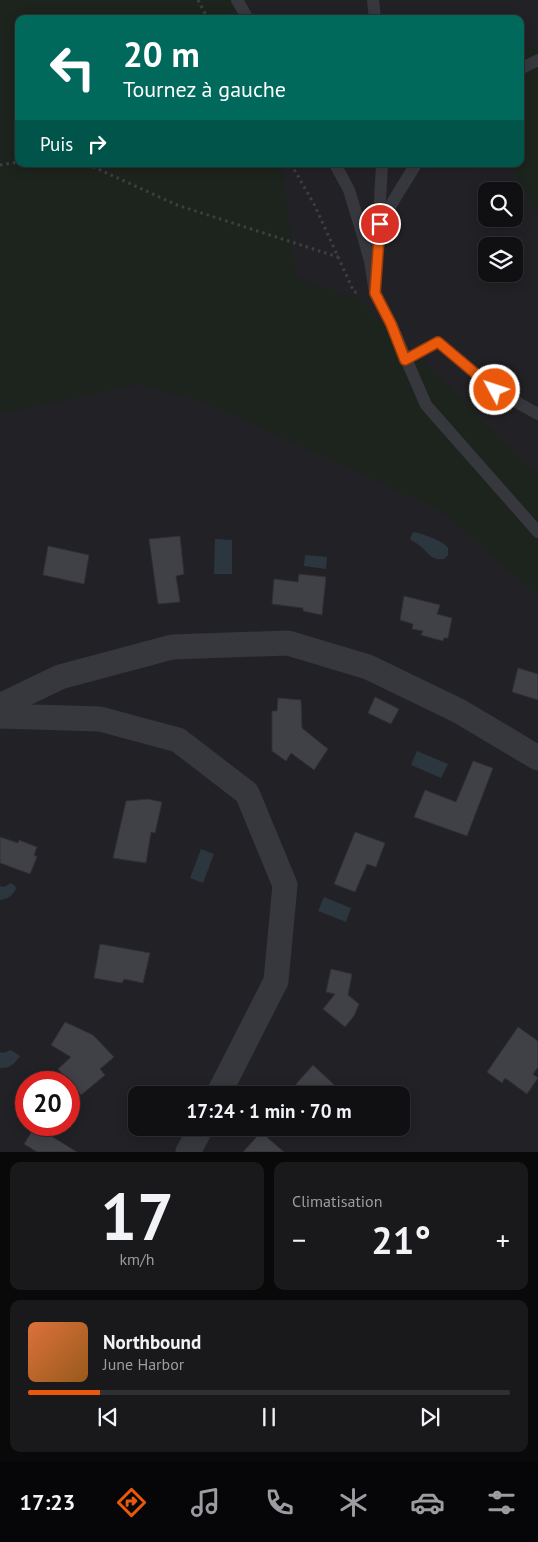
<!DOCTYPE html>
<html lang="fr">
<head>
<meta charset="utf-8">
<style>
	body { margin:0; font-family:"PT Sans",sans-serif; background:#19191c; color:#f1f3f6; height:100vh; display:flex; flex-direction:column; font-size:19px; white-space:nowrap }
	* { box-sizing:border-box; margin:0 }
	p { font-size:16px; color:#9c9da0 }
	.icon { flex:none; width:28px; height:28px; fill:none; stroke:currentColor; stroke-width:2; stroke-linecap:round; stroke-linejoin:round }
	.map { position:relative; height:1152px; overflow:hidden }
	.panel { display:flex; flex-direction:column; gap:10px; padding:10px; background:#09090a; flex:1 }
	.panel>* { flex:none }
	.guide { position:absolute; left:15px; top:15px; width:509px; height:152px; border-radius:10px; box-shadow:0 2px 12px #0003,0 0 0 1px #303033; background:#00695c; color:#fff; overflow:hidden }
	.fabs { position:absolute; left:478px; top:182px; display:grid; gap:10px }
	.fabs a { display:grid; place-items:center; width:45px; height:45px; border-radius:10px; background:#101013; box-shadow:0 2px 12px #0003,0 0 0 1px #303033; font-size:25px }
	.speed { position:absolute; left:15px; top:1071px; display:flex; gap:10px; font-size:25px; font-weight:700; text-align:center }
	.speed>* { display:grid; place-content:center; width:65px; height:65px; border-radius:50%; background:#101013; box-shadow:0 2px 12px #0003,0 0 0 1px #303033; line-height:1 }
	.speed .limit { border:8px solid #d22; background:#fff; color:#111 }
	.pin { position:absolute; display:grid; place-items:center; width:42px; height:42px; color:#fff; margin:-21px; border:2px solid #fff; border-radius:50%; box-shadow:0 1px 5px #0007 }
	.me { position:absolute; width:55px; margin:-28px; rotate:310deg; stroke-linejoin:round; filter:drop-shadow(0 0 4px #0008) }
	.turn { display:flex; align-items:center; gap:18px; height:105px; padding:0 25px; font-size:22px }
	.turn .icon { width:65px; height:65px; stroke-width:2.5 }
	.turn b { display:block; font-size:35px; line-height:42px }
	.then { display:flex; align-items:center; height:48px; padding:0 25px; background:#0003; gap:10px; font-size:19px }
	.big { font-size:38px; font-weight:600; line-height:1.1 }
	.panel .widget { flex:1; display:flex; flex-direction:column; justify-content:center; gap:8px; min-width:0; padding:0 18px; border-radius:10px; background:#19191c }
	.panel .dial { align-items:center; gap:0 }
	.dial b { font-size:65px; line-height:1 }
	.song { display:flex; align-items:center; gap:15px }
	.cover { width:60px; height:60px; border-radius:8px; background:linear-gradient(135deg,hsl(20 70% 55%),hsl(30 70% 35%)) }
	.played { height:5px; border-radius:2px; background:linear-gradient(90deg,#ea580c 15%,#303033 15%) }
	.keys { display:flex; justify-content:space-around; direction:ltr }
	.heat { display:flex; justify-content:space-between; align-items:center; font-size:28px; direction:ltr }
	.panel .tiles { flex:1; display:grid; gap:10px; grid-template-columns:1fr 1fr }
	.widget:last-child { grid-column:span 2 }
	.trip { position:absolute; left:128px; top:1086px; width:282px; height:50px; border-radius:10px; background:#101013; box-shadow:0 2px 12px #0003,0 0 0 1px #303033; font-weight:600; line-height:50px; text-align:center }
	.tab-bar { display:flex; height:80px; justify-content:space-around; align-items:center; background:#060608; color:#9c9da0 }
	.tab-bar .icon { width:35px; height:35px }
	.tab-bar .selected { color:#ea580c }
	.tab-bar b { font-size:22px; color:#f1f3f6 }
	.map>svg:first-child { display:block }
	.built { fill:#222226; fill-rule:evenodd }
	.green { fill:#1c241d }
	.water { fill:#2b363e }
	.building { fill:#404146; stroke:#303035 }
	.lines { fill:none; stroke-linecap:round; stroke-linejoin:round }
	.path { stroke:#3d3f45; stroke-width:3; stroke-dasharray:2.5 4; stroke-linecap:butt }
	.service { stroke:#37383e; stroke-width:12 }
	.minor { stroke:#37383e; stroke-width:25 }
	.route-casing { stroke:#983908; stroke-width:12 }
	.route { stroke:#ea580c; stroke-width:9 }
</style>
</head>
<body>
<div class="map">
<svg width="538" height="1152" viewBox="0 0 538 1152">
	<rect width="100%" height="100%" fill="#161619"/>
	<path class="built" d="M0 0H538V1152H0ZM19 19H520V164H19ZM486 191H514V219H486ZM486 246H514V274H486ZM26 1082H69V1125H26ZM136 1095H401V1128H136Z"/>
	<g class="green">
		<path d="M0 0H231L242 19H19V164H282L296 277 359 300 452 389 529 467 538 470V596L438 509 209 404 139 384 0 414Z"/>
		<path d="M538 44V216L509 164H520V54Z"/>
	</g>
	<g class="water">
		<path d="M413 532C421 533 444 541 448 548V555L444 559C431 561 429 553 420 546 417 543 413 542 410 539Z"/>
		<path d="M215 539 232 540V574H214Z"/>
		<path d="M305 555 327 557 326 569 304 566Z"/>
		<path d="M417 751 448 764 441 778 411 765Z"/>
		<path d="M201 849 214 854 203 883 190 878Z"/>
		<path d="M11 883 15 886 16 889C12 896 8 899 0 900V886L4 887Z"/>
		<path d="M324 897 351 908 346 922 318 911Z"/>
		<path d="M11 1050 20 1056C15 1063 10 1069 0 1068V1052L3 1053Z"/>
	</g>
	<g class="building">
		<path d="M180 536 184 574 176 576 180 602 158 604 149 539Z"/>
		<path d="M48 546 89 555 84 584 43 575Z"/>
		<path d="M299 574 326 577 322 615 303 611V608L272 604 274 579 298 582Z"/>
		<path d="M404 596 440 605 437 614 452 618 448 638H444L443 641 421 635 423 631 412 629 413 624 400 620Z"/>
		<path d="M518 668 538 674V700L512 692Z"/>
		<path d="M375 697 399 709 391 724 368 713Z"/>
		<path d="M278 698 301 700 302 728 328 749 314 770 291 753 286 761 272 751V711H277Z"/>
		<path d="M473 761 493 768 467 836 414 817 425 790 456 802Z"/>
		<path d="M148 799 162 802 155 833 151 832 146 863 113 858 126 801Z"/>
		<path d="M355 832 385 843 376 867 367 864 355 892 334 884Z"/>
		<path d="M0 837 18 843 19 840 37 847 34 855 37 857 30 874 0 863Z"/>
		<path d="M100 944 150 953 143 983 124 979 122 983 94 978Z"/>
		<path d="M331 969 352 974 348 995 359 1004 354 1016 345 1027 323 1009 335 994 326 992Z"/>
		<path d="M65 1022 93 1035 114 1057 100 1069 105 1075 81 1095 58 1069 71 1057 51 1045Z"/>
		<path d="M518 1027 538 1041V1067L533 1074 538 1078 527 1094 505 1078 502 1083 487 1072Z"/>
		<path d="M313 1065 345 1095H310L296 1084Z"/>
		<path d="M35 1126 77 1152H37L24 1144Z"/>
		<path d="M261 1132 284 1152H243Z"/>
	</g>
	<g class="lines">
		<g class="path">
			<path d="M198 0 208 19"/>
			<path d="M87 164 177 205 338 257"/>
			<path d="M291 164 314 204 354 292H358"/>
			<path d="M0 165 19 162"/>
		</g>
		<g class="service">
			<path d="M237 0 248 19"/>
			<path d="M373 0 375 19"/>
			<path d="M520 69 538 60"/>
			<path d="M335 164 349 190 363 236 370 261 375 293 391 324 426 405 538 532"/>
			<path d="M381 221 416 164"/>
			<path d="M376 274 382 164"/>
			<path d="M405 360 438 342 495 390 538 414"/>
		</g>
		<g class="minor">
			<path d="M0 706 60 677 172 647 288 643 368 667 459 711 538 758"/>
			<path d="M0 716 100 719 178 740 247 793 285 885 276 981 218 1095"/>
			<path d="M188 1152 201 1128"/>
		</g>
	</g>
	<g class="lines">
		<defs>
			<path id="route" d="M380 224 375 293 391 324 405 360 438 342 495 390"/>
		</defs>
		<use href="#route" class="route-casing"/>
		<use href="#route" class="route"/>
	</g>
</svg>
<div class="fabs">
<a><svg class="icon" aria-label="search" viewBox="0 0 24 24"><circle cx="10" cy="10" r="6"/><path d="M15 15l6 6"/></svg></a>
<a><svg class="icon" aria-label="layers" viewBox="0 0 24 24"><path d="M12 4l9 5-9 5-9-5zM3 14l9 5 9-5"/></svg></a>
</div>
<div class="speed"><div class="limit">20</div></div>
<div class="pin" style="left:380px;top:224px;background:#d93025"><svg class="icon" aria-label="arrive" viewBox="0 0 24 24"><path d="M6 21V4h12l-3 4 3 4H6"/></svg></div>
<svg class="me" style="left:495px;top:390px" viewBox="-20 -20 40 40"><circle r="17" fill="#ea580c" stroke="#fff" stroke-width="3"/><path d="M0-11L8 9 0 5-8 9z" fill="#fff"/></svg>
<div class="trip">17:24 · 1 min · 70 m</div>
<div class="guide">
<div class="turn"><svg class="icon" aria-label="left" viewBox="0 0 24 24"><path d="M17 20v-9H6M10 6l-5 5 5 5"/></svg><div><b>20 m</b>Tournez à gauche</div></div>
<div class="then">Puis<svg class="icon" aria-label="right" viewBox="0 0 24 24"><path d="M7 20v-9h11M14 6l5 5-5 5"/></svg></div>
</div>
</div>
<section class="panel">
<div class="tiles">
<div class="widget dial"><b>17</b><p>km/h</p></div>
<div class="widget"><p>Climatisation</p>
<div class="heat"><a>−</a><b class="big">21°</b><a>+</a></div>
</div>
<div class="widget">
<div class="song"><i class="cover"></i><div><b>Northbound</b><p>June Harbor</p></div></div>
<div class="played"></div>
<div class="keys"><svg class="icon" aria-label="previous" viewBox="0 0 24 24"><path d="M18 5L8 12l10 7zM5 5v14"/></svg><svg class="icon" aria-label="pause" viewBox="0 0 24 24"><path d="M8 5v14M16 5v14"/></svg><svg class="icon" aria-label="next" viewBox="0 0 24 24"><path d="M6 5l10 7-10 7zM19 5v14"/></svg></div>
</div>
</div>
</section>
<nav class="tab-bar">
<b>17:23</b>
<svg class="icon selected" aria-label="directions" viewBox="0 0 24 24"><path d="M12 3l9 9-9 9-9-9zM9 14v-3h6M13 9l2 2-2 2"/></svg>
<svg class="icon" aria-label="music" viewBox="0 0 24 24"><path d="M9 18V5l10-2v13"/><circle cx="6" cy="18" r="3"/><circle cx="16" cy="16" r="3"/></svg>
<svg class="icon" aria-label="phone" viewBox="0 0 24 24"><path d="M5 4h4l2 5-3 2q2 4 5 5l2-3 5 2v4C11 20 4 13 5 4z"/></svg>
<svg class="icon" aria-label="climate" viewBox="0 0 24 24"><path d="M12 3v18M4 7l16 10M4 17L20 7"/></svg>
<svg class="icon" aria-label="car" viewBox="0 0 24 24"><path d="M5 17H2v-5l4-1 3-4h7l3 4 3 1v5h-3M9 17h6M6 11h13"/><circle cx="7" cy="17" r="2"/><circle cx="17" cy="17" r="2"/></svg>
<svg class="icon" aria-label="filters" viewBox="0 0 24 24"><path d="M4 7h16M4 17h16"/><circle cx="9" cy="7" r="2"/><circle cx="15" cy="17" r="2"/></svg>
</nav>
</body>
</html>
